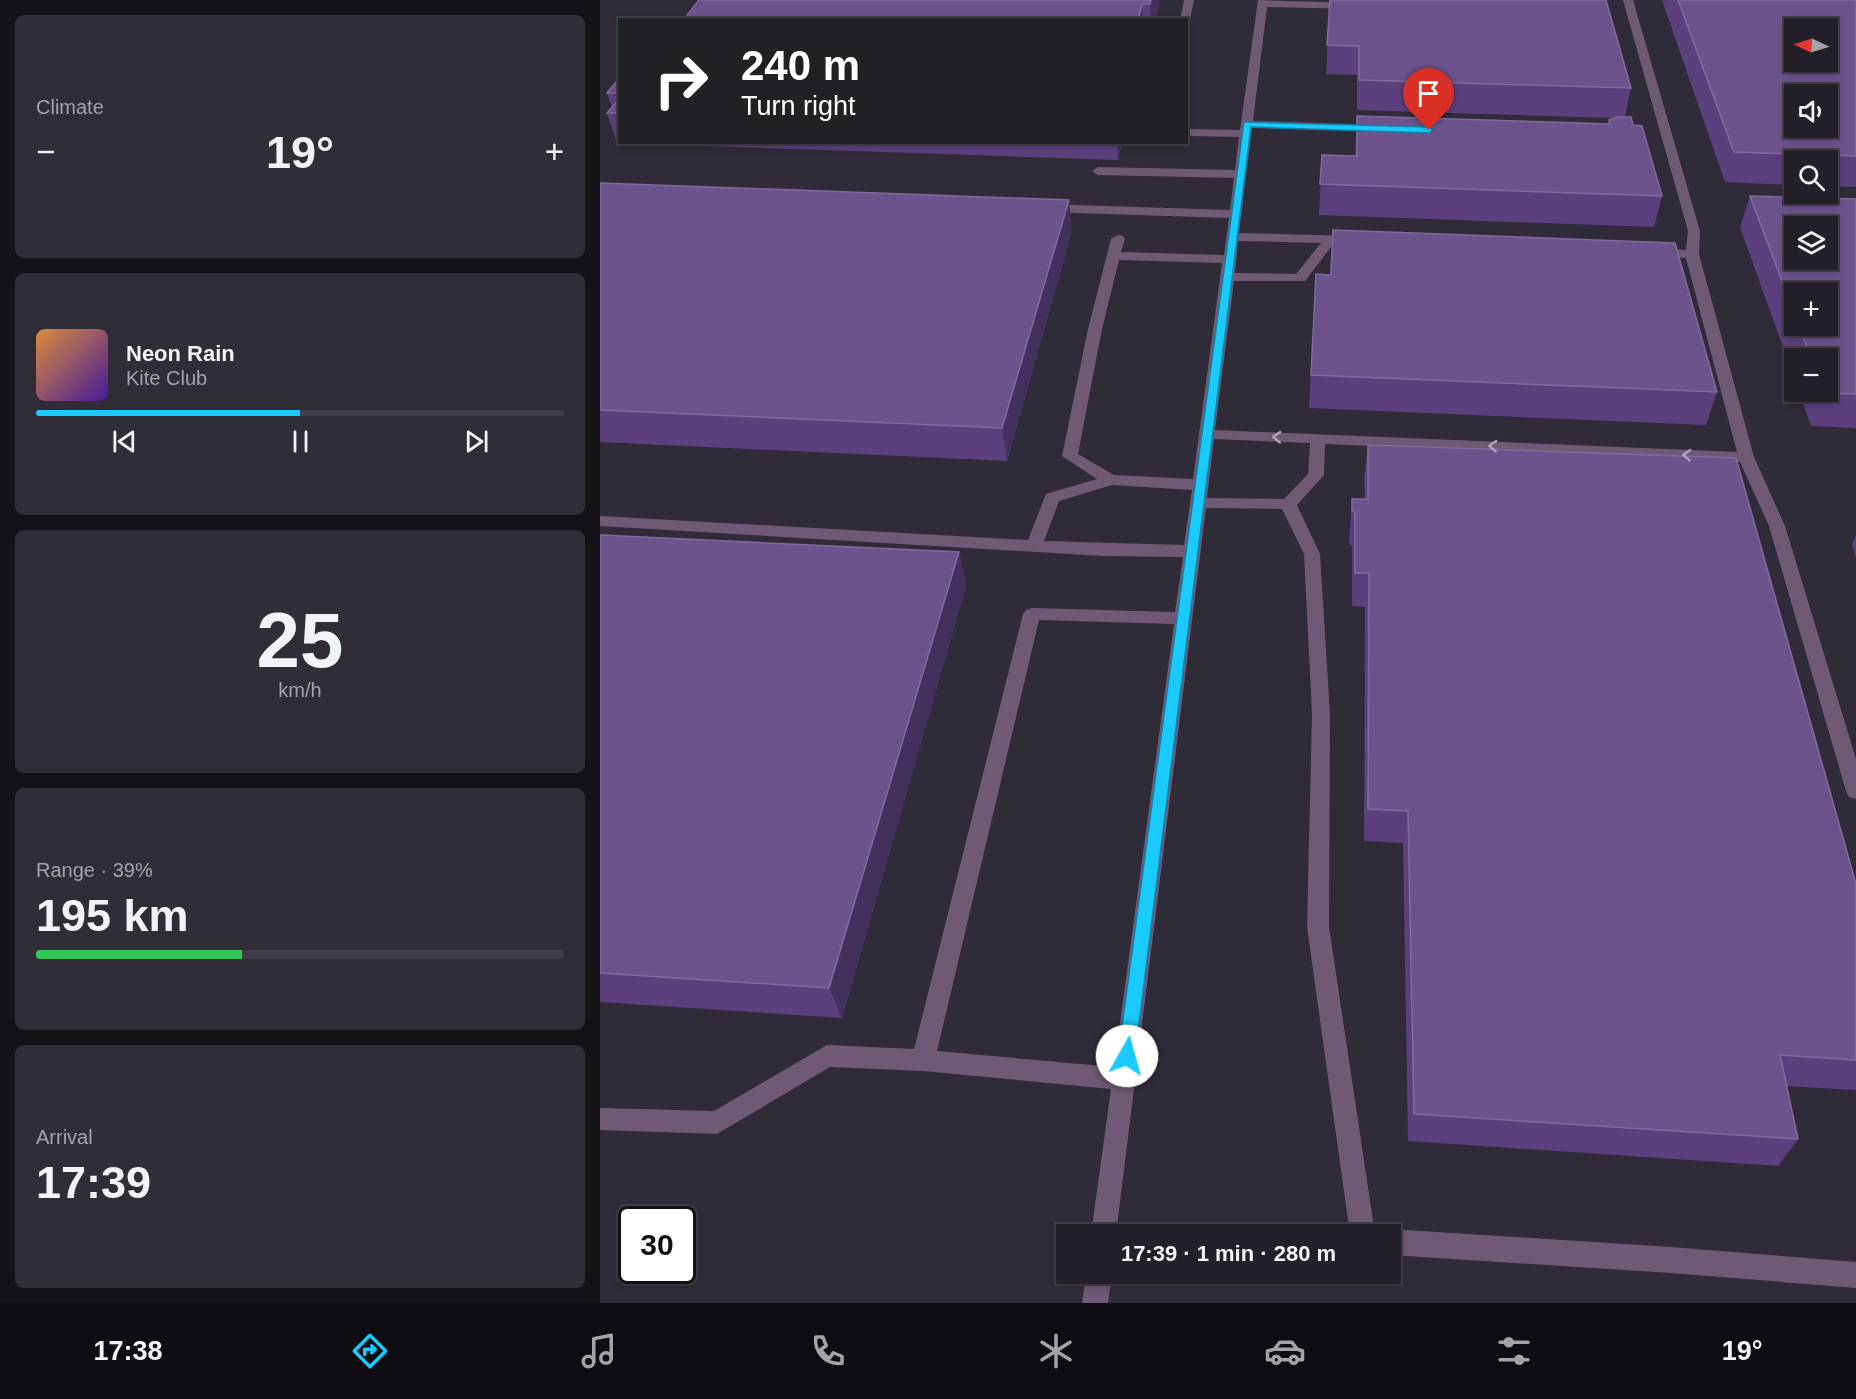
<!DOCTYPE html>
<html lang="en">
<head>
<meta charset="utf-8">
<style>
	body { margin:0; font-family:Arial,sans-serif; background:#302d36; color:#f1f3f6; height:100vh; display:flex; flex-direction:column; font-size:22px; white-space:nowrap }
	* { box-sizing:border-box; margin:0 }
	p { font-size:20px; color:#a3a3a8 }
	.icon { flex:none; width:33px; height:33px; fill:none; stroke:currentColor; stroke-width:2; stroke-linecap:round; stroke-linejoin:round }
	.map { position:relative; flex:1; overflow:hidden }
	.sheet { display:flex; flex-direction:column; gap:15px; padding:15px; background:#141217; width:600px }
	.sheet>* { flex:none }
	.banner { position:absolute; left:18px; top:18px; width:570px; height:126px; border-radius:0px; box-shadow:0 3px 9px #0003,0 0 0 2px #413e47; background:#202124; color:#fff; overflow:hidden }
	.needle { width:39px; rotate:274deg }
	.controls { position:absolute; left:1184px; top:18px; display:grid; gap:12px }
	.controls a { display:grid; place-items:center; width:54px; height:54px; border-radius:0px; background:#24202a; box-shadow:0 3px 9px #0003,0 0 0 2px #413e47; font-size:30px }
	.speed { position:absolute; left:18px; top:1206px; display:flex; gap:12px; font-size:30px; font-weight:700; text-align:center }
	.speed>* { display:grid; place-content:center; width:78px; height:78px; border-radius:50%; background:#24202a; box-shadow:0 3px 9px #0003,0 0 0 2px #413e47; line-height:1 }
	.speed .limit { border:3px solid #111; border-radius:9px; background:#fff; color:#111 }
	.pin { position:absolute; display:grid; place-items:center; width:51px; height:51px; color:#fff; margin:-62px -26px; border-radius:50% 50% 50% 0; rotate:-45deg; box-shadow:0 0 6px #0007 }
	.pin .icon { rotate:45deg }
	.me { position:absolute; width:66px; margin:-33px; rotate:7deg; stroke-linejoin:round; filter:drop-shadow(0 0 4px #0008) }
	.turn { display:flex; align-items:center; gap:21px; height:126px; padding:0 24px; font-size:27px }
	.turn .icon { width:78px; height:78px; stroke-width:2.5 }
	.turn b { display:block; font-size:42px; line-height:51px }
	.big { font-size:45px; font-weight:600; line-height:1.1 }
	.sheet .tile { flex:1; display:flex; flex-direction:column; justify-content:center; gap:9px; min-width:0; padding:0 21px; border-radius:9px; background:#302d36 }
	.sheet .dial { align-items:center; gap:0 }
	.dial b { font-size:78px; line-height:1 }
	.song { display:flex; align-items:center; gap:18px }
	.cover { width:72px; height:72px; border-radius:9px; background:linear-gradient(135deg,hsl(30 70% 55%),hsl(260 70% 35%)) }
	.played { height:6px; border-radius:3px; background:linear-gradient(90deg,#1acafc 50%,#413e47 50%) }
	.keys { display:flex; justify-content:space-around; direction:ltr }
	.heat { display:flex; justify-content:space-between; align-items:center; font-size:33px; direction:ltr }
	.charge { height:9px; border-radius:4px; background:linear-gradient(90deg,#34c759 39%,#413e47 0) }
	.trip { position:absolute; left:456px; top:1224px; width:345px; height:60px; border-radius:0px; background:#24202a; box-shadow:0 3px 9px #0003,0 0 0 2px #413e47; font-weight:600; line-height:60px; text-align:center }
	.tabs { display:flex; height:96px; justify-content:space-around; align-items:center; background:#0e0d11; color:#a3a3a8 }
	.tabs .icon { width:42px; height:42px }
	.tabs .on { color:#1acafc }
	.tabs b { font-size:27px; color:#f1f3f6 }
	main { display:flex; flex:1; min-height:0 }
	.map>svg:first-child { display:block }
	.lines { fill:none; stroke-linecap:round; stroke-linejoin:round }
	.minor { fill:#6f5974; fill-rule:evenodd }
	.wall { fill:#5c407e; fill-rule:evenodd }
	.shaded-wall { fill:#44305d }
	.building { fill:#6c538b; stroke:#816b9c; stroke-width:1.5; fill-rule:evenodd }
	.oneway { stroke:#b0a4b6 }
	.route { fill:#1acafc; stroke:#1183a4; stroke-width:1.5 }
</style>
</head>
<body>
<main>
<section class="sheet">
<div class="tile"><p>Climate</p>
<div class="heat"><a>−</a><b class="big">19°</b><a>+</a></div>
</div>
<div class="tile">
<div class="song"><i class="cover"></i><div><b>Neon Rain</b><p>Kite Club</p></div></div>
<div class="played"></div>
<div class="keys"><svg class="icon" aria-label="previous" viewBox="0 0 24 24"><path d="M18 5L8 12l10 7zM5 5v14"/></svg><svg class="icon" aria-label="pause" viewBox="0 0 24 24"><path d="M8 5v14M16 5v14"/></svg><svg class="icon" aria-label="next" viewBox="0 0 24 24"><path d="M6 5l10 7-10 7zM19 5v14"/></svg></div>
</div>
<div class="tile dial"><b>25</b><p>km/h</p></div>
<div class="tile"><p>Range · 39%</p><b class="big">195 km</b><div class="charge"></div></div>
<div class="tile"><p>Arrival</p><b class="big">17:39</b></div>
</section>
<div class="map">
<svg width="1256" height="1303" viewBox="0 0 1256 1303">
	<rect width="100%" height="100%" fill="#302b38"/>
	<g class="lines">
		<g class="minor">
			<path d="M584 0H594L590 20 586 23V20H580Z"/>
			<path d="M658 0 753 3 758 6 753 9 667 7 653 121 780 125 786 128 780 131 652 128 639 233 756 236 763 240 756 244 734 243 705 281H634L615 430 1137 452 1086 258 1054 256 1047 252 1054 248 1086 250 1088 231 1023 0H1033L1100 231 1099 254 1154 457 1185 526 1256 759V799L1249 797 1246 791 1169 526 1140 462 725 444 724 475 697 505 720 554 730 714 729 927 775 1234H750L707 927 712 714 704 554 682 509 606 508 516 1234H491L511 1089 323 1071 230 1067 117 1134 0 1130V1108L114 1111 227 1045 314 1049 423 614 426 610 432 608 575 612 583 557 503 556 0 526V516L428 540 446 494 497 479 462 456 488 329 511 239 518 235 523 236 525 239 521 252 624 255 629 218 445 212 439 208 445 204 630 210 634 178 498 175 492 171 498 167 635 170 639 137 586 136V129L640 130ZM638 241 721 243 696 274 635 273ZM519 260 622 263 593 479 514 475 478 454 502 329ZM614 439 710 443 708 474 684 499 607 498ZM512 485 592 490 584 545 444 541 459 501ZM439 620 574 624 514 1067 337 1051Z"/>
			<path d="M790 1229 1071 1247 1256 1262V1288L1071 1273 790 1255V1234H781Z"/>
			<path d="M486 1274H512L508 1303H482Z"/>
		</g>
	</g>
	<g class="wall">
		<path d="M99 0H560L555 20H59L85 18Z"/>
		<path d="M730 0 1031 88 1025 117 1033 125 1062 196 1054 227 719 215 722 155 755 156 757 116 1008 124 1009 120 1014 118 757 110V75L726 74Z"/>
		<path d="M1062 0H1256V187L1227 186V160H1194V185L1125 182Z"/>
		<path d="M20 77V142H522L518 160 17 143 7 113 12 107 7 93Z"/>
		<path d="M0 183 472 231 407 461 0 442Z"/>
		<path d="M1150 196 1256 199V428L1211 426 1199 392H1227V358H1194V378L1140 227ZM1194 292 1227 326H1194Z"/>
		<path d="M733 230 1117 392 1106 425 709 408 716 274 730 275Z"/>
		<path d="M768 445 1256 884V1090L1186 1086 1198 1139 1178 1166 808 1141 803 843 764 841 765 607 752 606V546L749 543 752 499H765L764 478Z"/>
		<path d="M0 535 359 552 366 586 242 1018 0 1002Z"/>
		<path d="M1256 535V558L1252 545Z"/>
	</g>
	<g class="shaded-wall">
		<path d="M551 0H560L555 20H551L550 4Z"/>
		<path d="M542 4 543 20 539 17Z"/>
		<path d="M517 142H522L518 160Z"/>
		<path d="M469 200 472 231 407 461 402 428Z"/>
		<path d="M359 552 366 586 242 1018 229 988Z"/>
	</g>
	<g class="building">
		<path d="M99 0H551L550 4H542L539 17H553L552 20H59L61 17 85 18Z"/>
		<path d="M730 0H1006L1031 88 759 80V46L727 45Z"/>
		<path d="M1078 0H1256V156L1134 152ZM1194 28H1227V62H1194ZM1194 94H1227V128H1194Z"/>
		<path d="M20 77V93H7Z"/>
		<path d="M20 98V113H7Z"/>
		<path d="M757 116 1010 124 1009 120 1017 117H1031L1033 125 1042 126 1062 196 720 184 722 155 757 156Z"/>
		<path d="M0 183 469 200 402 428 0 410Z"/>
		<path d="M1150 196 1256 199V394L1224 393 1223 392H1227V358H1211L1199 326H1227V292H1194V313ZM1194 226H1227V260H1194Z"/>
		<path d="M733 230 1075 243 1117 392 711 375 716 274 731 275Z"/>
		<path d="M768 445 1136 458 1256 884V1060L1180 1055 1198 1139 814 1114 808 811 768 809 769 573H755V513L752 510V499H768Z"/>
		<path d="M0 535 359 552 229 988 0 973Z"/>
	</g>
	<defs><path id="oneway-chevron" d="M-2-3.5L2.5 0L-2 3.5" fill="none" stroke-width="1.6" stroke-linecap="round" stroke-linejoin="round" transform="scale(1.5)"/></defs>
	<g class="oneway">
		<use href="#oneway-chevron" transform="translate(677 437) rotate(-177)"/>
		<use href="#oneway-chevron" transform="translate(893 446) rotate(-177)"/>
		<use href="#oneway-chevron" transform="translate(1087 455) rotate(-177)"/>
	</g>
	<path class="route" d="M644 122 829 127 833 130 829 133 651 127 535 1056 533 1061 527 1064 521 1061 518 1056Z"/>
</svg>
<div class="controls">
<a><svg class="needle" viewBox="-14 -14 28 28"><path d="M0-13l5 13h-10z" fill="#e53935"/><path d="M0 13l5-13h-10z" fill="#a3a3a8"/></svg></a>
<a><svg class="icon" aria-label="sound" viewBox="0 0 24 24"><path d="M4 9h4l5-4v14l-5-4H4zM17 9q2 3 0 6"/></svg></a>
<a><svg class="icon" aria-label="search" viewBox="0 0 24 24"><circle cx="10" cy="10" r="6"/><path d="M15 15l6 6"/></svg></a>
<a><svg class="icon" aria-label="layers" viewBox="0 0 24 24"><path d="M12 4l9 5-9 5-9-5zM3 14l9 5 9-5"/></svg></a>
<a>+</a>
<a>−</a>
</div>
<div class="speed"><div class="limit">30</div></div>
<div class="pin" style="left:829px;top:130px;background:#d93025"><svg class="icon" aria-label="arrive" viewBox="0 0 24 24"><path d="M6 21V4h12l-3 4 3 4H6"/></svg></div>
<svg class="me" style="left:527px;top:1056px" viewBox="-20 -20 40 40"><circle r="19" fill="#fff"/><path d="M0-13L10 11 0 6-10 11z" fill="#1acafc"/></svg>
<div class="trip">17:39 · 1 min · 280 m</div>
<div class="banner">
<div class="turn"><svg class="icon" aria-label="right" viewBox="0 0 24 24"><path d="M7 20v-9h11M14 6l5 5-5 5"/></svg><div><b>240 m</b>Turn right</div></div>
</div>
</div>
</main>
<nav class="tabs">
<b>17:38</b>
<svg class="icon on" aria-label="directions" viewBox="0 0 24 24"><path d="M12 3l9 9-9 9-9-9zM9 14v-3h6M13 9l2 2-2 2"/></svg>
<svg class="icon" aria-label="music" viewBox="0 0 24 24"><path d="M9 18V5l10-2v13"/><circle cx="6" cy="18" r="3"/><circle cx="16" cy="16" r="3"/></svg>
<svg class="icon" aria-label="phone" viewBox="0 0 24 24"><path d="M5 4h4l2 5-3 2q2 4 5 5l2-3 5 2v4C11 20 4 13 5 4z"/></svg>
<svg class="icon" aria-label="climate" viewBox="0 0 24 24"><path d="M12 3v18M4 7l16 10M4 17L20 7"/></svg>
<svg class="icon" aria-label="car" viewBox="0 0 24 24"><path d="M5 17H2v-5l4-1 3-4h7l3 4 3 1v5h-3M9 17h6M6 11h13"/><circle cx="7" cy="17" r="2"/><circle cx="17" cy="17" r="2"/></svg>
<svg class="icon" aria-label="filters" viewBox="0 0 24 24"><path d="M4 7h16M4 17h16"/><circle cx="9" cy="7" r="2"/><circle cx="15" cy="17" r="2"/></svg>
<b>19°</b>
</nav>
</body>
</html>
